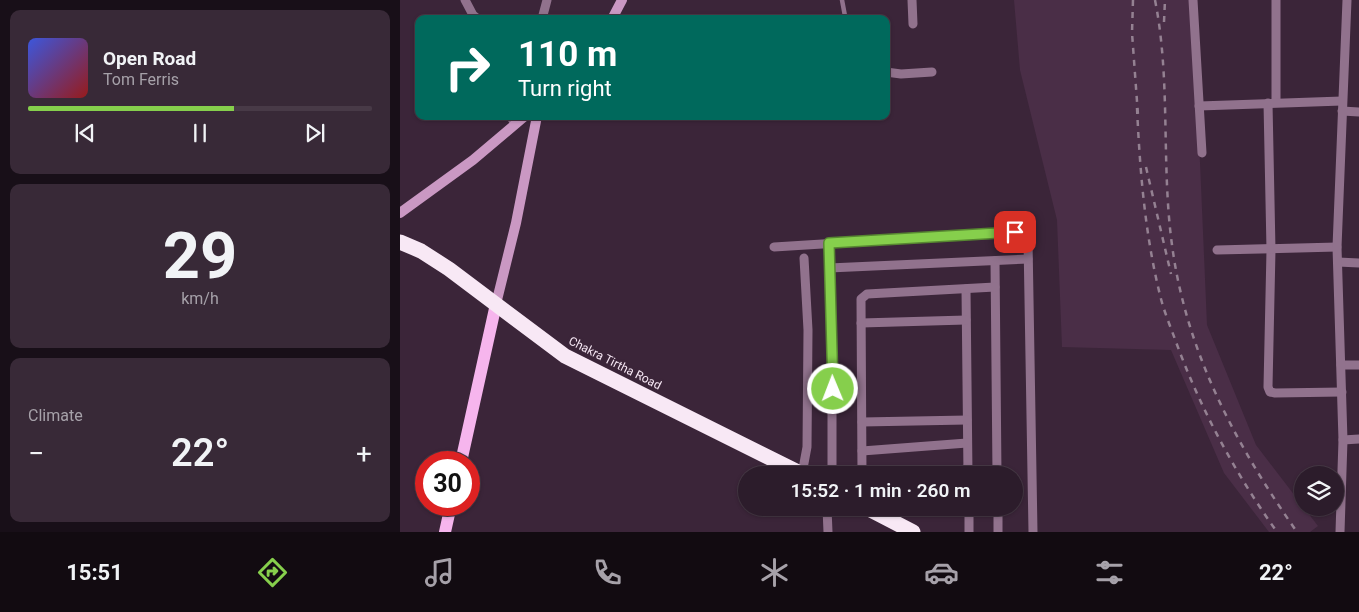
<!DOCTYPE html>
<html lang="en">
<head>
<meta charset="utf-8">
<style>
	body { margin:0; font-family:Roboto,sans-serif; background:#382937; color:#f1f3f6; height:100vh; display:flex; flex-direction:column; font-size:19px; white-space:nowrap }
	* { box-sizing:border-box; margin:0 }
	p { font-size:16px; color:#a6a1a9 }
	.icon { flex:none; width:28px; height:28px; fill:none; stroke:currentColor; stroke-width:2; stroke-linecap:round; stroke-linejoin:round }
	.map { position:relative; flex:1; overflow:hidden }
	.sheet { display:flex; flex-direction:column; gap:10px; padding:10px; background:#180f18; width:400px }
	.sheet>* { flex:none }
	.hud { position:absolute; left:15px; top:15px; width:475px; height:105px; border-radius:10px; box-shadow:0 1px 4px #0004,0 0 0 1px #483a47; background:#00695c; color:#fff; overflow:hidden }
	.fabs { position:absolute; left:894px; top:466px; display:grid; gap:10px }
	.fabs a { display:grid; place-items:center; width:50px; height:50px; border-radius:50%; background:#2c1c2b; box-shadow:0 1px 4px #0004,0 0 0 1px #483a47; font-size:25px }
	.speed { position:absolute; left:15px; top:451px; display:flex; gap:10px; font-size:25px; font-weight:700; text-align:center }
	.speed>* { display:grid; place-content:center; width:65px; height:65px; border-radius:50%; background:#2c1c2b; box-shadow:0 1px 4px #0004,0 0 0 1px #483a47; line-height:1 }
	.speed .limit { border:8px solid #d22; background:#fff; color:#111 }
	.pin { position:absolute; display:grid; place-items:center; width:42px; height:42px; color:#fff; margin:-21px; border-radius:10px; box-shadow:0 2px 8px #0006 }
	.me { position:absolute; width:55px; margin:-28px; rotate:359deg; stroke-linejoin:round; filter:drop-shadow(0 0 4px #0008) }
	.turn { display:flex; align-items:center; gap:18px; height:105px; padding:0 20px; font-size:22px }
	.turn .icon { width:65px; height:65px; stroke-width:2.5 }
	.turn b { display:block; font-size:35px; line-height:42px }
	.big { font-size:38px; font-weight:600; line-height:1.1 }
	.sheet .widget { flex:1; display:flex; flex-direction:column; justify-content:center; gap:8px; min-width:0; padding:0 18px; border-radius:10px; background:#382937 }
	.sheet .dial { align-items:center; gap:0 }
	.dial b { font-size:65px; line-height:1 }
	.song { display:flex; align-items:center; gap:15px }
	.cover { width:60px; height:60px; border-radius:8px; background:linear-gradient(135deg,hsl(230 70% 55%),hsl(0 70% 35%)) }
	.played { height:5px; border-radius:2px; background:linear-gradient(90deg,#86cf4c 60%,#483a47 60%) }
	.keys { display:flex; justify-content:space-around; direction:ltr }
	.heat { display:flex; justify-content:space-between; align-items:center; font-size:28px; direction:ltr }
	.trip { position:absolute; left:338px; top:466px; width:285px; height:50px; border-radius:25px; background:#2c1c2b; box-shadow:0 1px 4px #0004,0 0 0 1px #483a47; font-weight:600; line-height:50px; text-align:center }
	.menu { display:flex; height:80px; justify-content:space-around; align-items:center; background:#120b11; color:#a6a1a9 }
	.menu .icon { width:35px; height:35px }
	.menu .active { color:#86cf4c }
	.menu b { font-size:22px; color:#f1f3f6 }
	main { display:flex; flex:1; min-height:0 }
	.map>svg:first-child { display:block }
	.built { fill:#4a2e47 }
	.lines { fill:none; stroke-linecap:round; stroke-linejoin:round }
	.lane { stroke:#91728d; stroke-width:4.5 }
	.street { stroke:#91728d; stroke-width:9 }
	.secondary { stroke:#ca98c3; stroke-width:10 }
	.primary { stroke:#f6b5ed; stroke-width:12 }
	.highway { stroke:#f8e8f5; stroke-width:15 }
	.rail { stroke:#948192; stroke-width:2.5; stroke-dasharray:6 6; stroke-linecap:butt }
	.route-casing { stroke:#578731; stroke-width:12 }
	.route { stroke:#86cf4c; stroke-width:9 }
	.labels { text-anchor:middle; stroke-width:5; stroke-linejoin:round; paint-order:stroke }
	.street-label { font-size:12px; fill:#f7e8f5; stroke:#3b2539 }
</style>
</head>
<body>
<main>
<section class="sheet">
<div class="widget">
<div class="song"><i class="cover"></i><div><b>Open Road</b><p>Tom Ferris</p></div></div>
<div class="played"></div>
<div class="keys"><svg class="icon" aria-label="previous" viewBox="0 0 24 24"><path d="M18 5L8 12l10 7zM5 5v14"/></svg><svg class="icon" aria-label="pause" viewBox="0 0 24 24"><path d="M8 5v14M16 5v14"/></svg><svg class="icon" aria-label="next" viewBox="0 0 24 24"><path d="M6 5l10 7-10 7zM19 5v14"/></svg></div>
</div>
<div class="widget dial"><b>29</b><p>km/h</p></div>
<div class="widget"><p>Climate</p>
<div class="heat"><a>−</a><b class="big">22°</b><a>+</a></div>
</div>
</section>
<div class="map">
<svg width="959" height="532" viewBox="0 0 959 532">
	<rect width="100%" height="100%" fill="#3b2539"/>
	<path class="built" d="M614 0H793L807 325 856 445 918 526 910 532H869L824 473 771 350 662 347 657 220 620 70Z"/>
	<g class="lines">
		<g class="lane">
			<path d="M442 0 445 16"/>
			<path d="M107 116 114 125"/>
		</g>
		<g class="street">
			<path d="M65 0 73 15 78 19"/>
			<path d="M512 0 513 24"/>
			<path d="M793 0 802 153"/>
			<path d="M142 19 147 0"/>
			<path d="M486 72 501 74 532 72"/>
			<path d="M876 102V0"/>
			<path d="M868 103 871 250 868 387 870 392 875 393 942 392"/>
			<path d="M799 106 942 101"/>
			<path d="M942 111 959 112"/>
			<path d="M429 243 432 352V475"/>
			<path d="M374 247 615 232 620 233 628 241 633 532"/>
			<path d="M817 250 937 247"/>
			<path d="M595 261 597 475"/>
			<path d="M938 262 959 263"/>
			<path d="M429 268 628 259"/>
			<path d="M566 289 568 475"/>
			<path d="M461 323 566 320"/>
			<path d="M941 365H959"/>
			<path d="M433 389 461 390"/>
			<path d="M462 422 567 420"/>
			<path d="M943 440 959 439"/>
			<path d="M462 451 567 443"/>
			<path d="M402 474 407 447 408 330 404 258"/>
			<path d="M462 475 461 299 467 294 595 287"/>
			<path d="M514 475 567 469"/>
			<path d="M427 508 428 532"/>
			<path d="M569 508V532"/>
			<path d="M598 508V532"/>
			<path d="M940 532 943 440 937 247 947 0"/>
		</g>
		<g class="secondary">
			<path d="M212 19 222 0"/>
			<path d="M0 213 73 160 125 116"/>
			<path d="M96 304 116 223 137 116"/>
		</g>
		<g class="primary">
			<path d="M61 462 96 304"/>
			<path d="M45 532 51 505"/>
		</g>
		<g class="highway">
			<path d="M0 242 21 251 49 269 165 356 404 475"/>
			<path d="M467 508 513 532"/>
		</g>
		<g class="rail">
			<path d="M733 0 732 33 738 115"/>
			<path d="M755 0C771 80 761 164 772 245 786 352 836 445 897 532"/>
			<path d="M764 22 765 0"/>
			<path d="M737 108C740 172 745 236 761 299 765 314 771 328 776 342 801 410 835 473 877 532"/>
			<path d="M746 167 771 274"/>
		</g>
	</g>
	<g class="lines">
		<defs>
			<path id="route" d="M433 389 429 243 615 232"/>
		</defs>
		<use href="#route" class="route-casing"/>
		<use href="#route" class="route"/>
	</g>
	<g class="labels">
		<g class="street-label">
			<text transform="translate(215 363) rotate(27)" y="4">Chakra Tirtha Road</text>
		</g>
	</g>
</svg>
<div class="fabs">
<a><svg class="icon" aria-label="layers" viewBox="0 0 24 24"><path d="M12 4l9 5-9 5-9-5zM3 14l9 5 9-5"/></svg></a>
</div>
<div class="speed"><div class="limit">30</div></div>
<div class="pin" style="left:615px;top:232px;background:#d93025"><svg class="icon" aria-label="arrive" viewBox="0 0 24 24"><path d="M6 21V4h12l-3 4 3 4H6"/></svg></div>
<svg class="me" style="left:433px;top:389px" viewBox="-20 -20 40 40"><circle r="17" fill="#86cf4c" stroke="#fff" stroke-width="3"/><path d="M0-11L8 9 0 5-8 9z" fill="#fff"/></svg>
<div class="trip">15:52 · 1 min · 260 m</div>
<div class="hud">
<div class="turn"><svg class="icon" aria-label="right" viewBox="0 0 24 24"><path d="M7 20v-9h11M14 6l5 5-5 5"/></svg><div><b>110 m</b>Turn right</div></div>
</div>
</div>
</main>
<nav class="menu">
<b>15:51</b>
<svg class="icon active" aria-label="directions" viewBox="0 0 24 24"><path d="M12 3l9 9-9 9-9-9zM9 14v-3h6M13 9l2 2-2 2"/></svg>
<svg class="icon" aria-label="music" viewBox="0 0 24 24"><path d="M9 18V5l10-2v13"/><circle cx="6" cy="18" r="3"/><circle cx="16" cy="16" r="3"/></svg>
<svg class="icon" aria-label="phone" viewBox="0 0 24 24"><path d="M5 4h4l2 5-3 2q2 4 5 5l2-3 5 2v4C11 20 4 13 5 4z"/></svg>
<svg class="icon" aria-label="climate" viewBox="0 0 24 24"><path d="M12 3v18M4 7l16 10M4 17L20 7"/></svg>
<svg class="icon" aria-label="car" viewBox="0 0 24 24"><path d="M5 17H2v-5l4-1 3-4h7l3 4 3 1v5h-3M9 17h6M6 11h13"/><circle cx="7" cy="17" r="2"/><circle cx="17" cy="17" r="2"/></svg>
<svg class="icon" aria-label="filters" viewBox="0 0 24 24"><path d="M4 7h16M4 17h16"/><circle cx="9" cy="7" r="2"/><circle cx="15" cy="17" r="2"/></svg>
<b>22°</b>
</nav>
</body>
</html>
